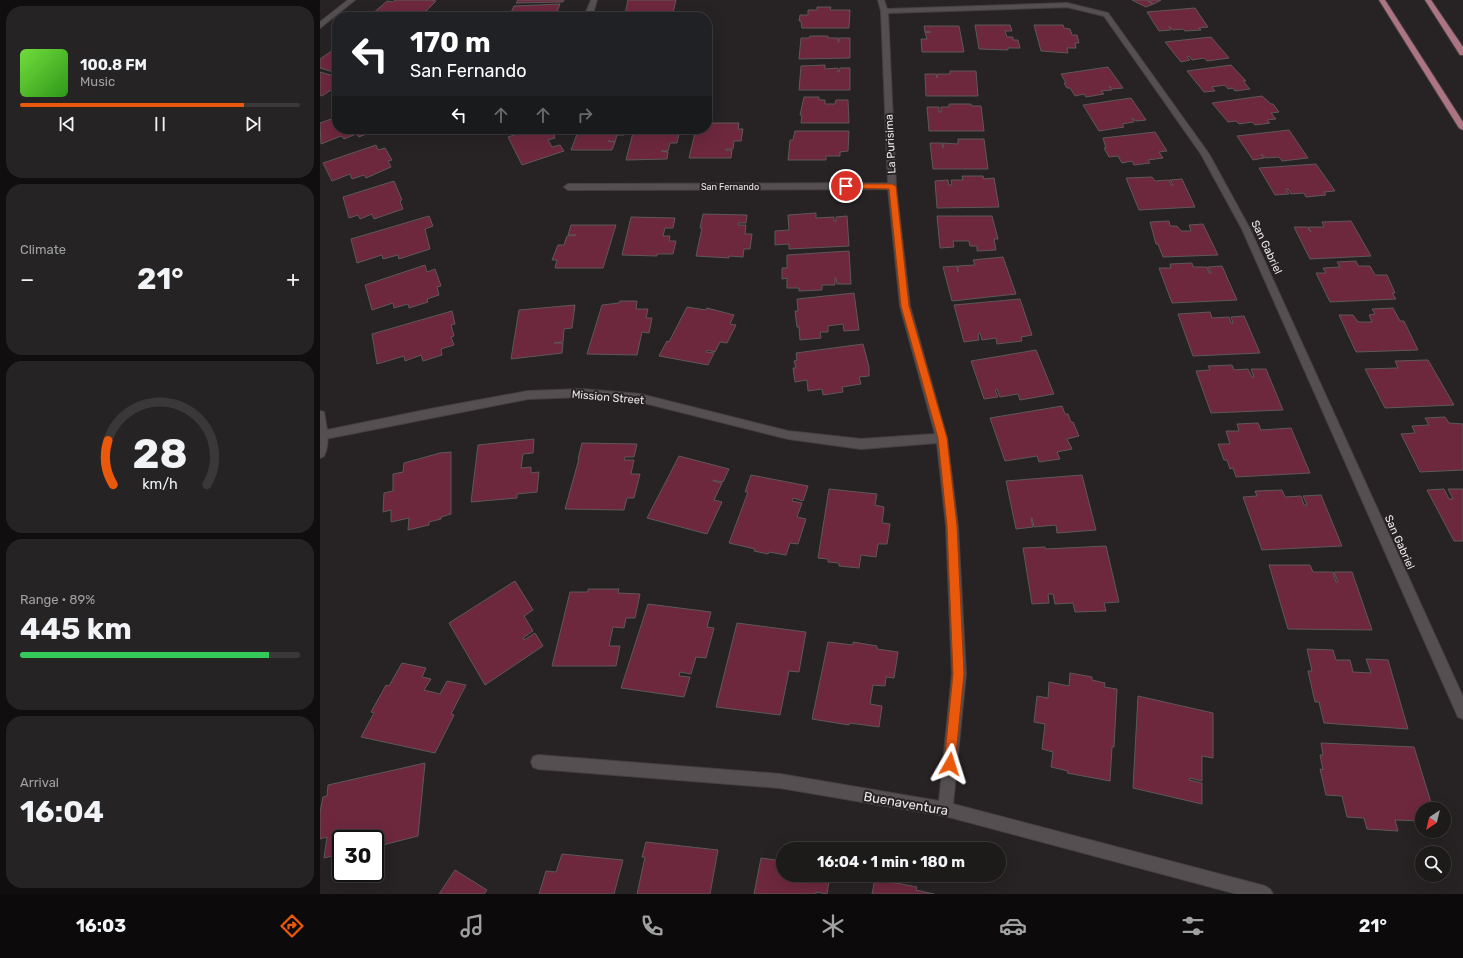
<!DOCTYPE html>
<html lang="en">
<head>
<meta charset="utf-8">
<style>
	body { margin:0; font-family:Rubik,sans-serif; background:#252323; color:#f1f3f6; height:100vh; display:flex; flex-direction:column; font-size:15px; white-space:nowrap }
	* { box-sizing:border-box; margin:0 }
	p { font-size:13px; color:#a0a1a2 }
	.icon { flex:none; width:22px; height:22px; fill:none; stroke:currentColor; stroke-width:2; stroke-linecap:round; stroke-linejoin:round }
	.map { position:relative; flex:1; overflow:hidden }
	.sheet { display:flex; flex-direction:column; gap:6px; padding:6px; background:#100e0e; width:320px }
	.sheet>* { flex:none }
	.guide { position:absolute; left:12px; top:12px; width:380px; height:122px; border-radius:16px; box-shadow:0 4px 16px #0002,0 0 0 1px #3b3839; background:#202124; color:#fff; overflow:hidden }
	.needle { width:26px; rotate:215deg }
	.controls { position:absolute; left:1095px; top:802px; display:grid; gap:8px }
	.controls a { display:grid; place-items:center; width:36px; height:36px; border-radius:50%; background:#1d1a1a; box-shadow:0 4px 16px #0002,0 0 0 1px #3b3839; font-size:20px }
	.speed { position:absolute; left:12px; top:830px; display:flex; gap:8px; font-size:20px; font-weight:700; text-align:center }
	.speed>* { display:grid; place-content:center; width:52px; height:52px; border-radius:50%; background:#1d1a1a; box-shadow:0 4px 16px #0002,0 0 0 1px #3b3839; line-height:1 }
	.speed .limit { border:2px solid #111; border-radius:6px; background:#fff; color:#111 }
	.pin { position:absolute; display:grid; place-items:center; width:34px; height:34px; color:#fff; margin:-17px; border:2px solid #fff; border-radius:50%; box-shadow:0 1px 4px #0007 }
	.me { position:absolute; width:44px; margin:-22px; rotate:6deg; stroke-linejoin:round; filter:drop-shadow(0 0 3px #0008) }
	.turn { display:flex; align-items:center; gap:14px; height:84px; padding:0 12px; font-size:18px }
	.turn .icon { width:52px; height:52px; stroke-width:2.5 }
	.turn b { display:block; font-size:28px; line-height:34px }
	.lanes { display:flex; align-items:center; height:38px; padding:0 12px; background:#0003; justify-content:center; gap:20px; direction:ltr }
	.lanes .off { opacity:.35 }
	.big { font-size:30px; font-weight:700; line-height:1.1 }
	.sheet .widget { flex:1; display:flex; flex-direction:column; justify-content:center; gap:6px; min-width:0; padding:0 14px; border-radius:16px; background:#252323 }
	.sheet .dial { align-items:center; gap:0 }
	.dial svg { height:104px; overflow:visible; fill:none; stroke:#3b3839; stroke-width:7; stroke-linecap:round; text-anchor:middle }
	.dial text { fill:#f1f3f6; stroke:none }
	.song { display:flex; align-items:center; gap:12px }
	.cover { width:48px; height:48px; border-radius:6px; background:linear-gradient(135deg,hsl(100 70% 55%),hsl(110 70% 35%)) }
	.played { height:4px; border-radius:2px; background:linear-gradient(90deg,#ea580c 80%,#3b3839 80%) }
	.keys { display:flex; justify-content:space-around; direction:ltr }
	.heat { display:flex; justify-content:space-between; align-items:center; font-size:22px; direction:ltr }
	.charge { height:6px; border-radius:3px; background:linear-gradient(90deg,#34c759 89%,#3b3839 0) }
	.trip { position:absolute; left:456px; top:842px; width:230px; height:40px; border-radius:20px; background:#1d1a1a; box-shadow:0 4px 16px #0002,0 0 0 1px #3b3839; font-weight:700; line-height:40px; text-align:center }
	.tabs { display:flex; height:64px; justify-content:space-around; align-items:center; background:#0c0a0a; color:#a0a1a2 }
	.tabs .icon { width:28px; height:28px }
	.tabs .on { color:#ea580c }
	.tabs b { font-size:18px; color:#f1f3f6 }
	main { display:flex; flex:1; min-height:0 }
	.map>svg:first-child { display:block }
	.building { fill:#6d283e; stroke:#5e5859 }
	.lines { fill:none; stroke-linecap:round; stroke-linejoin:round }
	.minor-casing { stroke:#454041; stroke-width:2 }
	.tertiary-casing { stroke:#454041; stroke-width:2 }
	.primary-casing { stroke:#454041; stroke-width:2 }
	.minor { fill:#554f51; fill-rule:evenodd }
	.tertiary { fill:#554f51; fill-rule:evenodd }
	.primary { fill:#ad7583; fill-rule:evenodd }
	.route { fill:#ea580c; stroke:#983908 }
	.labels { text-anchor:middle; stroke-width:4; stroke-linejoin:round; paint-order:stroke }
	.far-street-label { font-size:9px; fill:#ece8e9; stroke:#272223 }
	.street-label { font-size:11px; fill:#ece8e9; stroke:#272223 }
	.near-street-label { font-size:13px; fill:#ece8e9; stroke:#272223 }
</style>
</head>
<body>
<main>
<section class="sheet">
<div class="widget">
<div class="song"><i class="cover"></i><div><b>100.8 FM</b><p>Music</p></div></div>
<div class="played"></div>
<div class="keys"><svg class="icon" aria-label="previous" viewBox="0 0 24 24"><path d="M18 5L8 12l10 7zM5 5v14"/></svg><svg class="icon" aria-label="pause" viewBox="0 0 24 24"><path d="M8 5v14M16 5v14"/></svg><svg class="icon" aria-label="next" viewBox="0 0 24 24"><path d="M6 5l10 7-10 7zM19 5v14"/></svg></div>
</div>
<div class="widget"><p>Climate</p>
<div class="heat"><a>−</a><b class="big">21°</b><a>+</a></div>
</div>
<div class="widget dial"><svg viewBox="0 0 100 80">
<path d="M14 69A42 42 0 1 1 86 69"/>
<path d="M14 69A42 42 0 0 1 10 35" stroke="#ea580c"/>
<text x="50" y="56" font-size="32" font-weight="700">28</text>
<text x="50" y="72" font-size="11">km/h</text>
</svg></div>
<div class="widget"><p>Range · 89%</p><b class="big">445 km</b><div class="charge"></div></div>
<div class="widget"><p>Arrival</p><b class="big">16:04</b></div>
</section>
<div class="map">
<svg width="1143" height="894" viewBox="0 0 1143 894">
	<rect width="100%" height="100%" fill="#272223"/>
	<g class="building">
		<path d="M75 0H111L116 1 100 17H64L51 15 67 1 73 2Z"/>
		<path d="M198 0H244L243 2 196 3Z"/>
		<path d="M308 0H356L353 13 305 14Z"/>
		<path d="M812 0H841L834 4 828 1 833 4 826 7Z"/>
		<path d="M240 4 235 17H189L194 6Z"/>
		<path d="M497 7H511L510 10H530L529 28H482L481 21H479L480 15H488V10H497Z"/>
		<path d="M875 8 888 27 879 28 881 30 865 31 863 29 853 30 849 26 851 30 839 31 827 12Z"/>
		<path d="M304 16H351V17Z"/>
		<path d="M655 25H690L692 31H685L687 37H693V40H698L700 48H688V50L659 49Z"/>
		<path d="M714 25H743L744 28 750 29 752 35H757L759 43H755L756 48H747L748 53 721 51Z"/>
		<path d="M604 26H639L644 52H602L601 39H607L605 32H611H605Z"/>
		<path d="M490 36H508V38H518V42H519V38H530V58L479 59 481 38H489Z"/>
		<path d="M891 37 909 58 887 61 884 58 872 60 869 56 867 57 870 60 861 62 845 42Z"/>
		<path d="M13 50 17 51V73L0 68V59Z"/>
		<path d="M505 65V69L518 68V72H519L520 68H530V90H479L481 66Z"/>
		<path d="M911 65 926 81H923L930 89 915 91 913 88 908 89 905 85 892 87 895 91 884 92 867 71Z"/>
		<path d="M788 67 803 88 793 89 789 86 792 90 781 91 784 94 766 97 764 94 755 96 750 88H747L744 83H746L741 74Z"/>
		<path d="M630 71H656L658 96H606L605 74H616L617 78V74H630Z"/>
		<path d="M0 72 17 77V81L14 83 17 84V86L2 96 0 95Z"/>
		<path d="M942 96 951 104H953L959 112 951 113 956 119 947 120 950 123 935 125 932 122 919 124 916 121 908 122 892 103Z"/>
		<path d="M484 97H499V100H505V104H515L516 100H528L529 123H481L482 115H480Z"/>
		<path d="M811 98 826 120 816 121 812 118 814 122 802 124 804 127 779 131 763 105Z"/>
		<path d="M629 104H651L652 106H661L664 131H609L607 107H619V112H621V107H629Z"/>
		<path d="M17 117V129H51L53 131 39 137 36 134 24 139 21 136 1 144 0 123Z"/>
		<path d="M387 123H419L418 129H423L421 141H414L413 149H406L405 150H412L411 158H369L376 129H387Z"/>
		<path d="M213 129H236L239 133 234 135 235 138 228 140 232 147 240 145 244 151 202 165 188 137Z"/>
		<path d="M259 129H306L304 135H297L295 142 288 141 295 142 292 150H251Z"/>
		<path d="M314 129H360L357 143H350L348 151H341L348 152 347 159 306 160Z"/>
		<path d="M969 130 988 158 962 161 959 157 945 158 943 155H941L944 158 933 160 917 136Z"/>
		<path d="M475 131H529L528 151 520 152V156H506V160H468L470 140H473Z"/>
		<path d="M835 132 847 151 839 152 843 158 828 160 830 163 814 165 812 161 802 163 798 156 789 157 784 148H786L783 138Z"/>
		<path d="M638 139H664L668 169H613L610 143H622L623 148V143L638 144Z"/>
		<path d="M56 145 58 150 65 148 72 160 68 161 71 167 46 178 44 175 32 179 30 174 12 181 3 163Z"/>
		<path d="M996 164 1015 191 1004 192 1006 195 986 197 984 193 971 194 968 189H966L969 194 955 195 939 168Z"/>
		<path d="M642 176H663L664 179 674 178 679 207 617 208 615 181 628 180 629 185H632L631 180H643Z"/>
		<path d="M832 177 835 181 849 180 851 185H853L850 180 862 179 875 207 819 210 806 178Z"/>
		<path d="M74 181 82 200 80 201 83 209 54 219 52 214 40 219 38 215 29 218 23 197Z"/>
		<path d="M496 213V218L514 217V221H516V217L527 216 529 246 469 249V244L455 245V231L469 230 468 215Z"/>
		<path d="M383 214 427 215 426 223H418V225H426L425 234H432L430 249H424L423 257 409 256V258L376 256 382 228H380Z"/>
		<path d="M109 216 113 226 105 229 110 249 79 259 78 255 63 259 62 255 37 263 31 239Z"/>
		<path d="M617 216H672L678 239H674L676 250 657 251V246H650L649 241H633L634 247 620 248Z"/>
		<path d="M311 217 355 218 353 228H345L343 236H350L349 241H356L353 254H337V256L302 255Z"/>
		<path d="M849 221 850 226H857L861 231H871L869 225 883 224 898 255 843 257 838 244H836L830 222Z"/>
		<path d="M1031 221 1051 256 990 259 974 227H987L991 232 988 227H1004L1002 222Z"/>
		<path d="M251 225H296L283 268H235L237 260H232L238 245H244L247 236 256 235H248Z"/>
		<path d="M529 251 531 284H517L516 278H515V285H502V290L479 291V288H467V278L462 279V268H467V255Z"/>
		<path d="M683 257 696 294 632 301 623 267 637 266 638 272V266L655 265 653 260Z"/>
		<path d="M1036 261 1038 266H1050L1055 275H1067L1075 293H1072L1076 299 1010 302 996 273H1006L1003 268 1020 267 1017 262Z"/>
		<path d="M872 263 873 267H887L889 273H891L888 267 902 266 917 300 852 303 839 268H851L850 264Z"/>
		<path d="M105 265 107 272 115 269 121 286 117 287 119 295 107 299 108 302 89 308 88 304 74 308 73 303 52 310 45 285Z"/>
		<path d="M534 293 539 330 524 331 523 324 508 326V332H500L501 338 480 340 479 327H477L475 311H478L477 299Z"/>
		<path d="M700 299 712 335 701 337 702 341 677 344 676 338 662 340 660 333 658 334 659 340 644 342 634 305Z"/>
		<path d="M300 301H317L316 309H328L326 318H332L329 333 322 332 317 355 267 354 282 305 299 303Z"/>
		<path d="M255 305 252 328 244 329 243 342 234 343H243L242 353 191 359 199 310Z"/>
		<path d="M367 307 386 310 387 308 414 315 410 324 416 325 407 343 400 342 395 352 387 350 386 352 394 353 388 365 339 356 347 341 349 342Z"/>
		<path d="M1073 308 1080 321H1084L1098 350 1036 352 1019 315H1033L1038 322H1052L1049 315 1055 314 1052 309Z"/>
		<path d="M132 311 135 324 131 325 134 336 131 337 134 345 121 349 122 355 103 361 101 355 85 361 84 356 57 364 52 334Z"/>
		<path d="M890 312 892 318 909 317 911 323H913L911 317 924 316 940 353 873 356 858 314Z"/>
		<path d="M543 344 549 367V376L539 377 541 384 522 387 523 392 503 395 502 389 488 391 487 380 475 382 473 368H476L474 361 477 360 476 353Z"/>
		<path d="M716 350 734 394 700 400 698 394 680 397 677 389 675 390 678 397 664 399 651 361Z"/>
		<path d="M1108 360 1134 405 1065 408 1045 369 1078 368 1075 361Z"/>
		<path d="M912 365 914 370 928 369 932 377H934L931 369H946L963 410 891 413 876 371 890 370 888 366Z"/>
		<path d="M742 406 745 414H748L751 422H753L759 436 747 439 752 449 737 452 740 459 719 462 717 456 685 461 670 418Z"/>
		<path d="M1125 417 1129 423 1143 424V470L1100 472 1081 434 1095 433 1092 426 1109 425 1105 418Z"/>
		<path d="M938 423 941 430 971 428 990 473 916 477 913 468 910 469 907 460H904L898 444H910L906 431H919L917 424Z"/>
		<path d="M214 439 213 453 203 454 201 468 211 467V473L219 472 217 492 197 494V498L151 502 158 445Z"/>
		<path d="M262 443 317 444 314 457H305L304 460H314L311 474H320L314 498H307L304 510 245 509 259 459H258Z"/>
		<path d="M131 452V514L121 517V519L109 522V525L88 530 89 518 71 522V510L63 512 64 493 73 491V474L83 472 84 463 120 453Z"/>
		<path d="M359 456 409 469 403 482 393 480V481L402 483 394 500 402 502 387 534 327 518Z"/>
		<path d="M431 475 488 486 483 501 473 498 472 501 482 503 477 517 486 519 478 544 470 543 466 555 449 552 448 554 434 551 435 549 409 543 428 492H425Z"/>
		<path d="M762 475 776 530 737 533 736 525 714 527 712 518H711L713 527 696 529 686 481Z"/>
		<path d="M509 489 557 494 555 505 564 507 562 523 570 524 567 544H558L556 557 541 555 539 568 519 566V563L508 562V559L498 558Z"/>
		<path d="M1124 489 1129 499H1133L1128 489H1143V541H1134L1107 490Z"/>
		<path d="M962 490 965 497 981 496 984 505H987L983 496 1001 495 1022 546 942 550 923 497 937 496 935 491Z"/>
		<path d="M786 546 799 602 784 603 786 611 755 612 753 603 735 604 733 594H728L729 603 712 604 703 548 725 547V549Z"/>
		<path d="M949 565H990L993 572H1013L1016 582H1018L1014 572H1032L1052 630 968 629Z"/>
		<path d="M195 581 213 610 204 616 213 631 203 638 204 640 215 633 223 646 165 685 129 623Z"/>
		<path d="M268 589H299L298 593 320 594 315 618H306L304 628 293 627 289 646H300L296 666H232L250 592H268Z"/>
		<path d="M328 604 391 612 387 627 394 628 386 658 376 657 371 674 360 672 359 676 370 677 364 697 301 688Z"/>
		<path d="M417 623 486 632 479 672 469 671 460 715 396 707Z"/>
		<path d="M508 642 533 645V642L557 646V649L578 652 574 678 566 677 565 686 553 685 550 704 562 706 559 727 530 723 529 725 492 719Z"/>
		<path d="M987 649 1013 650 1016 660H1030L1033 672 1051 673 1046 659 1068 660 1088 729 1004 723 999 702H995L988 671H992Z"/>
		<path d="M82 663 106 668 102 677 111 679 104 690 120 694 127 681 146 685 131 714 134 715 115 753 41 737 54 713 51 712 66 685 69 686Z"/>
		<path d="M750 673 772 677V680L785 683 784 687 797 689 794 747H792L790 781 747 773 748 771 731 767 733 752 722 749 725 724 714 722 717 696 728 698 729 682 749 686Z"/>
		<path d="M818 696 893 713V758L882 756V781L870 778 869 780 882 783V804L813 788Z"/>
		<path d="M1001 743 1094 747 1113 809H1097L1101 821 1075 820 1078 831 1047 829 1044 818 1027 817 1022 796 1006 795 1000 769 1003 770 1000 755H1003Z"/>
		<path d="M105 763 98 836 55 847V839H21V854L4 858 7 837 0 839V812L3 797 7 796 8 785Z"/>
		<path d="M326 842 398 850 390 894H317L325 857H322Z"/>
		<path d="M242 854 303 860 294 894H219L226 871 236 872Z"/>
		<path d="M441 858 463 861V875H510L507 894 496 892V894H434Z"/>
		<path d="M135 870 167 890 164 894H119Z"/>
		<path d="M555 879 597 887 596 890 614 894H552Z"/>
	</g>
	<g class="lines">
		<defs>
			<g id="minor">
				<path d="M28 0H35L0 28V22Z"/>
				<path d="M271 0H277L272 17H264Z"/>
				<path d="M558 0H564L567 9 747 3 788 13 889 154 930 229 1143 697V719L1138 717 922 229 881 154 784 16 747 7 568 13 576 186 590 306 627 438 638 526 646 674 633 804 945 886 950 889 953 894H917L625 816 460 788 218 769 213 767 211 762 213 757 218 755 460 774 619 801 632 674 626 526 617 443 541 449 468 439 320 402 262 397 208 399 0 440V411L4 412 7 430 110 409 208 391 262 389 320 394 468 431 541 439 615 434 580 306 568 189 248 190 244 187 248 184 568 183 561 11Z"/>
			</g>
			<path id="tertiary" d="M0 432 6 433C9 439 7 450 4 456L0 458Z"/>
			<g id="primary">
				<path d="M1059 0H1065L1143 122V130L1139 128Z"/>
				<path d="M1105 0H1111L1143 47V55H1140Z"/>
			</g>
		</defs>
		<use href="#minor" class="minor-casing"/>
		<use href="#tertiary" class="tertiary-casing"/>
		<use href="#primary" class="primary-casing"/>
		<use href="#minor" class="minor"/>
		<use href="#tertiary" class="tertiary"/>
		<use href="#primary" class="primary"/>
	</g>
	<path class="route" d="M526 184H572L576 186 589 306 627 438 637 526 644 674 635 764 634 768 630 770 626 768 624 764 633 674 627 526 618 438 581 306 569 189 523 188 522 186Z"/>
	<g class="labels">
		<g class="far-street-label">
			<text x="410" y="190">San Fernando</text>
		</g>
		<g class="street-label">
			<text transform="translate(570 144) rotate(-93)" y="4">La Purisima</text>
			<text transform="translate(947 247) rotate(65)" y="4">San Gabriel</text>
			<text transform="translate(288 397) rotate(5)" y="4">Mission Street</text>
			<text transform="translate(1080 542) rotate(66)" y="4">San Gabriel</text>
		</g>
		<g class="near-street-label">
			<text transform="translate(586 803) rotate(10)" y="5">Buenaventura</text>
		</g>
	</g>
</svg>
<div class="controls">
<a><svg class="needle" viewBox="-14 -14 28 28"><path d="M0-13l5 13h-10z" fill="#e53935"/><path d="M0 13l5-13h-10z" fill="#a0a1a2"/></svg></a>
<a><svg class="icon" aria-label="search" viewBox="0 0 24 24"><circle cx="10" cy="10" r="6"/><path d="M15 15l6 6"/></svg></a>
</div>
<div class="speed"><div class="limit">30</div></div>
<div class="pin" style="left:526px;top:186px;background:#d93025"><svg class="icon" aria-label="arrive" viewBox="0 0 24 24"><path d="M6 21V4h12l-3 4 3 4H6"/></svg></div>
<svg class="me" style="left:630px;top:764px" viewBox="-20 -20 40 40"><path d="M0-17L14 15 0 8-14 15z" fill="#ea580c" stroke="#fff" stroke-width="4"/></svg>
<div class="trip">16:04 · 1 min · 180 m</div>
<div class="guide">
<div class="turn"><svg class="icon" aria-label="left" viewBox="0 0 24 24"><path d="M17 20v-9H6M10 6l-5 5 5 5"/></svg><div><b>170 m</b>San Fernando</div></div>
<div class="lanes"><svg class="icon" aria-label="left" viewBox="0 0 24 24"><path d="M17 20v-9H6M10 6l-5 5 5 5"/></svg><svg class="icon off" aria-label="ahead" viewBox="0 0 24 24"><path d="M12 20V5M6 11l6-6 6 6"/></svg><svg class="icon off" aria-label="ahead" viewBox="0 0 24 24"><path d="M12 20V5M6 11l6-6 6 6"/></svg><svg class="icon off" aria-label="right" viewBox="0 0 24 24"><path d="M7 20v-9h11M14 6l5 5-5 5"/></svg></div>
</div>
</div>
</main>
<nav class="tabs">
<b>16:03</b>
<svg class="icon on" aria-label="directions" viewBox="0 0 24 24"><path d="M12 3l9 9-9 9-9-9zM9 14v-3h6M13 9l2 2-2 2"/></svg>
<svg class="icon" aria-label="music" viewBox="0 0 24 24"><path d="M9 18V5l10-2v13"/><circle cx="6" cy="18" r="3"/><circle cx="16" cy="16" r="3"/></svg>
<svg class="icon" aria-label="phone" viewBox="0 0 24 24"><path d="M5 4h4l2 5-3 2q2 4 5 5l2-3 5 2v4C11 20 4 13 5 4z"/></svg>
<svg class="icon" aria-label="climate" viewBox="0 0 24 24"><path d="M12 3v18M4 7l16 10M4 17L20 7"/></svg>
<svg class="icon" aria-label="car" viewBox="0 0 24 24"><path d="M5 17H2v-5l4-1 3-4h7l3 4 3 1v5h-3M9 17h6M6 11h13"/><circle cx="7" cy="17" r="2"/><circle cx="17" cy="17" r="2"/></svg>
<svg class="icon" aria-label="filters" viewBox="0 0 24 24"><path d="M4 7h16M4 17h16"/><circle cx="9" cy="7" r="2"/><circle cx="15" cy="17" r="2"/></svg>
<b>21°</b>
</nav>
</body>
</html>
